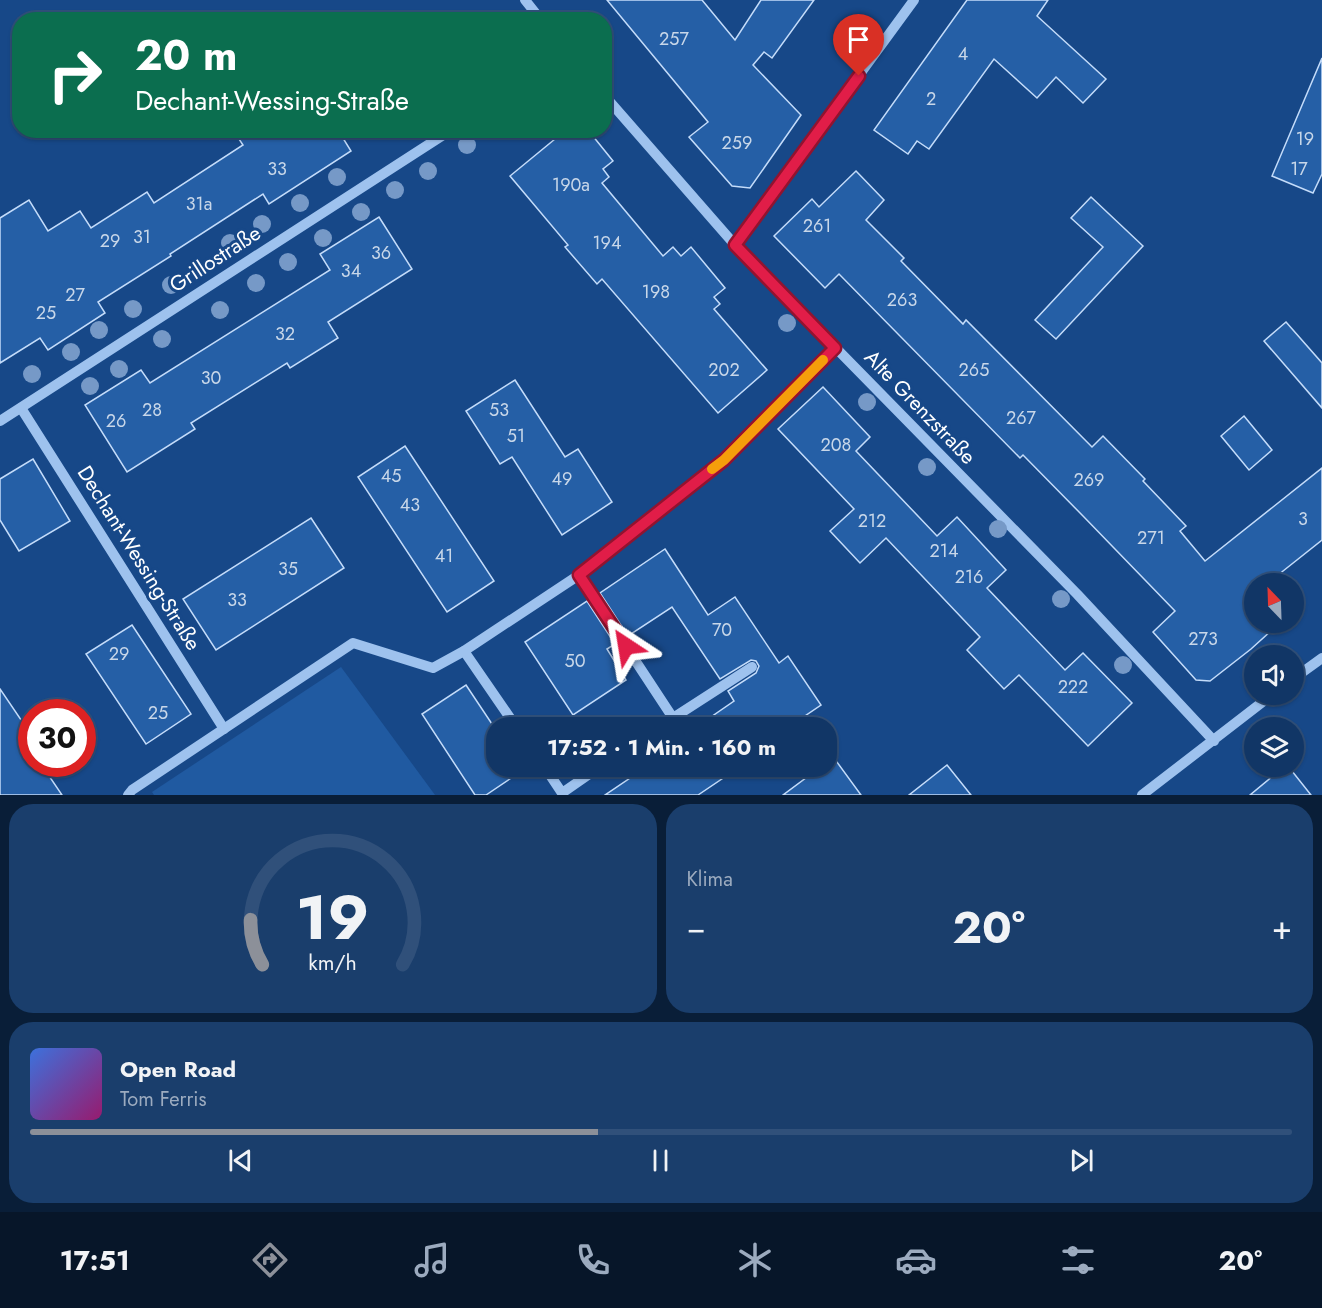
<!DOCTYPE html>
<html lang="de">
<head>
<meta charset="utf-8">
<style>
	body { margin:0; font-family:Jost,sans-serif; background:#1a3e6c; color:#f1f3f6; height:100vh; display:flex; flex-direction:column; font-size:22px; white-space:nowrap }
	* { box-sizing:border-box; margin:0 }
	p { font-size:20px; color:#9cabbf }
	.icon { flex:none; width:33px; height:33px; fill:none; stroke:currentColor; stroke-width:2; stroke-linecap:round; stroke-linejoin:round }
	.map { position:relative; height:795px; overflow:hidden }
	.panel { display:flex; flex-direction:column; gap:9px; padding:9px; background:#091e38; flex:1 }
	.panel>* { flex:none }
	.hud { position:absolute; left:12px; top:12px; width:600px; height:126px; border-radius:24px; box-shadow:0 2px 4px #0004,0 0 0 2px #30507a; background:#0b6e4f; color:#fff; overflow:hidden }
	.needle { width:39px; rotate:337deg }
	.fabs { position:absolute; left:1244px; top:573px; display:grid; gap:12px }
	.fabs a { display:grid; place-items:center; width:60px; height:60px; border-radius:50%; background:#113666; box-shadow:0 2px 4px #0004,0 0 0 2px #30507a; font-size:30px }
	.speed { position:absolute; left:18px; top:699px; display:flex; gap:12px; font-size:30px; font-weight:700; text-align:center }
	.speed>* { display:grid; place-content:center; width:78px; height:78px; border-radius:50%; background:#113666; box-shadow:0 2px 4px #0004,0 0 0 2px #30507a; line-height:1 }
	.speed .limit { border:9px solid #d22; background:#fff; color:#111 }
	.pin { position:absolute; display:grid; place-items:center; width:51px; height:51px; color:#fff; margin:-62px -26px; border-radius:50% 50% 50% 0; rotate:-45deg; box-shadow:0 0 6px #0007 }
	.pin .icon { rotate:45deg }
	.me { position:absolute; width:66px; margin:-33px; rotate:327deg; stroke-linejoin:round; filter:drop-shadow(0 0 4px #0008) }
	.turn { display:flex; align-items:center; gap:21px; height:126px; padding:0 24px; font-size:27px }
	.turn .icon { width:78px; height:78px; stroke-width:2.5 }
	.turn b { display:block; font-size:42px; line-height:51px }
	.big { font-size:45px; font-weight:700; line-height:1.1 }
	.panel .card { flex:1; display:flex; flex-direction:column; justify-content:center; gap:9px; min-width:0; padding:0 21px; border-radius:24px; background:#1a3e6c }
	.panel .dial { align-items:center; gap:0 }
	.dial svg { height:156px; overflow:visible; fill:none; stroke:#30507a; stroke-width:7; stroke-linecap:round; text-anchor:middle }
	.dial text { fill:#f1f3f6; stroke:none }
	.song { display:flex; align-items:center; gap:18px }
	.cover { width:72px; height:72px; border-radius:9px; background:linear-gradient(135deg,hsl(220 70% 55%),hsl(320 70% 35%)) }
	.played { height:6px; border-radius:3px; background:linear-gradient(90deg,#8c9099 45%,#30507a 45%) }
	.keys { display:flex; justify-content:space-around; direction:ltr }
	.heat { display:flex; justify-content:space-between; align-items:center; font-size:33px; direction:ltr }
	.panel .tiles { flex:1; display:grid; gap:9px; grid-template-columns:1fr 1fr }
	.card:last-child { grid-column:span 2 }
	.trip { position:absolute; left:486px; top:717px; width:351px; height:60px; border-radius:24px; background:#113666; box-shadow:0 2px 4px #0004,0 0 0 2px #30507a; font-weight:700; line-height:60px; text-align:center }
	.dock { display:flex; height:96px; justify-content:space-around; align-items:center; background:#071629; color:#9cabbf }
	.dock .icon { width:42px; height:42px }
	.dock .active { color:#8c9099 }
	.dock b { font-size:27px; color:#f1f3f6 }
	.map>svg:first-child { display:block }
	.green { fill:#205aa1 }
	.building { fill:#255fa6; stroke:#c4dcfa; stroke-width:1.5 }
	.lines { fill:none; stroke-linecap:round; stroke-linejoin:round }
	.minor { stroke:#9ec2ee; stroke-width:10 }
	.tree { fill:#7699c7 }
	.route-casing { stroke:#92132f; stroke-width:15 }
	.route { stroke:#e11d48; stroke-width:10 }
	.slow { stroke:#f59e0b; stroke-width:10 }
	.labels { text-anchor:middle; stroke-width:6; stroke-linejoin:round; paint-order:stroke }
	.number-label { font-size:18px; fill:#c8d7e9 }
	.street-label { font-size:21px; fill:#fff; stroke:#174888 }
</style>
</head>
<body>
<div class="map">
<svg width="1322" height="795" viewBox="0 0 1322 795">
	<rect width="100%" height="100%" fill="#174888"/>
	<path class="green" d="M341 667 435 795H154L152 792Z"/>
	<g class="building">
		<path d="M607 0H702L735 40 761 0H814L772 58 764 52 753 65 801 115 750 188 732 186 689 137 708 122Z"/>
		<path d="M967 0H1048L1037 16 1106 79 1083 103 1056 77 1037 98 994 59 929 149 917 141 908 154 874 130Z"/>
		<path d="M1322 58V174L1313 193 1272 176Z"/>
		<path d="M233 130H338L351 151 269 204 263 194 170 254 171 256 98 302 105 313 48 350 40 338 0 363V218L29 200 48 231 80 211 91 228 147 192 154 203 243 145Z"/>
		<path d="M566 130H588L613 161 603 169 609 177 602 183 663 256 673 247 681 256 691 247 725 288 714 297 720 304 714 309 767 370 718 413 602 279 597 284 565 247 568 245 510 176Z"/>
		<path d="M856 171 884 200 866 220 904 258 901 261 963 324 966 320 1092 447 1103 436 1145 479 1143 481 1186 526 1180 531 1205 561 1322 468V540L1278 575 1286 584H1254V622H1281L1251 649 1210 681 1196 680 1153 632 1175 611 1083 516 1023 455 1020 458 839 274 825 288 774 236 812 199 819 207Z"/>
		<path d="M1091 197 1143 246 1056 339 1035 320 1103 247 1071 218Z"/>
		<path d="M379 217 412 269 328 322 338 338 290 368 287 363 191 423 195 429 127 472 85 405 141 370 150 383 330 270 320 254Z"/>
		<path d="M1286 322 1322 363V408L1264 341Z"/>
		<path d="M515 380 565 457 578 449 612 502 562 535 512 457 500 464 466 411Z"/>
		<path d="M823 387 870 437 856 451 937 536 957 517 1006 570 987 588 1065 670 1083 653 1132 703 1088 746 1019 675 1004 689 967 650 980 637 886 538 860 563 830 531 854 509 778 429Z"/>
		<path d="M1244 416 1272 450 1249 470 1221 436Z"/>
		<path d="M405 446 494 581 447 612 358 477Z"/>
		<path d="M33 459 70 521 19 551 0 520V479Z"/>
		<path d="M311 518 344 568 216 650 183 599Z"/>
		<path d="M665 549 708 615 735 597 779 663 788 656 821 705 787 728H695L734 701 728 691 756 673 759 666 756 661 751 660 720 679 672 607 628 636 600 593Z"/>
		<path d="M587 601 615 644 607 649 626 680 573 715 525 642Z"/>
		<path d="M132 625 191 714 146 744 86 654Z"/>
		<path d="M466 685 496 730V766H529L486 795H475L422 714Z"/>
		<path d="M0 689 32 736V764H41L62 795H0Z"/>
		<path d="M834 758 861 795H783L822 766H826V763Z"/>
		<path d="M947 765 971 795H909Z"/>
		<path d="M648 766H741L698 795H605Z"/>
		<path d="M1285 766H1288L1311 795H1250Z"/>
	</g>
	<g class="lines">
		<g class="minor">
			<path d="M525 0 541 20"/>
			<path d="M604 95 735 245 1077 594 1214 741"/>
			<path d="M735 245 914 0"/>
			<path d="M21 408 224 729"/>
			<path d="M0 421 451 130"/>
			<path d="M579 575 673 718 659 728"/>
			<path d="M464 651 517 728"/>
			<path d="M1293 679 1322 658"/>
			<path d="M673 718 752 667"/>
			<path d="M544 766 562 793 601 766"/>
			<path d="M128 795 132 790 353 643 433 668 464 651 579 575 724 460 835 348"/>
			<path d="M1142 795 1273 694"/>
		</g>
	</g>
	<g class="tree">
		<circle cx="467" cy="145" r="9"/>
		<circle cx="428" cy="171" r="9"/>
		<circle cx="337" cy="177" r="9"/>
		<circle cx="395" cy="190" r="9"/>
		<circle cx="300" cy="203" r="9"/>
		<circle cx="361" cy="212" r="9"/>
		<circle cx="262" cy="224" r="9"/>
		<circle cx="323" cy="238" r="9"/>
		<circle cx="230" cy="243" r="9"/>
		<circle cx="288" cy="262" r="9"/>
		<circle cx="256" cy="283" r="9"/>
		<circle cx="171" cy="285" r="9"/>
		<circle cx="133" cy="309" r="9"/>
		<circle cx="220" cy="310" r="9"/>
		<circle cx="787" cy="323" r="9"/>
		<circle cx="99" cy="330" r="9"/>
		<circle cx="162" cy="339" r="9"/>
		<circle cx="71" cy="352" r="9"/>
		<circle cx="119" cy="369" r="9"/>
		<circle cx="32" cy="374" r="9"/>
		<circle cx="90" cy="386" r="9"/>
		<circle cx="867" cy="402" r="9"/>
		<circle cx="927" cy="467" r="9"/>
		<circle cx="998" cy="529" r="9"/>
		<circle cx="1061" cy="599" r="9"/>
		<circle cx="1123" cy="665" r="9"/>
	</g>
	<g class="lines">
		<defs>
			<path id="route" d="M626 646 579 575 724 460 835 348 735 245 859 76"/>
		</defs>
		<use href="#route" class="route-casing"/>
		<use href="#route" class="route"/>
		<path class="slow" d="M712 469 724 460 823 360"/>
	</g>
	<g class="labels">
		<g class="number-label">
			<text x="674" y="45">257</text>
			<text x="963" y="60">4</text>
			<text x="931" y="105">2</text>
			<text x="1305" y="145">19</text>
			<text x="737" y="149">259</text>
			<text x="277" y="175">33</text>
			<text x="1299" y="175">17</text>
			<text x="571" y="191">190a</text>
			<text x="199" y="210">31a</text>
			<text x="817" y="232">261</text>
			<text x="142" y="243">31</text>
			<text x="110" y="247">29</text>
			<text x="607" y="249">194</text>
			<text x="381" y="259">36</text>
			<text x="351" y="277">34</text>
			<text x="656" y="298">198</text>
			<text x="75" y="301">27</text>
			<text x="902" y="306">263</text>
			<text x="46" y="319">25</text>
			<text x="285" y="340">32</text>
			<text x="724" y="376">202</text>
			<text x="974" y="376">265</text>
			<text x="211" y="384">30</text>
			<text x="152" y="416">28</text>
			<text x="499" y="416">53</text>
			<text x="1021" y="424">267</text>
			<text x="116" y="427">26</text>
			<text x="516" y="442">51</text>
			<text x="836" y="451">208</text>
			<text x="391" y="482">45</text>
			<text x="562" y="485">49</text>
			<text x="1089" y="486">269</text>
			<text x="410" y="511">43</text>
			<text x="1303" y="525">3</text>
			<text x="872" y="527">212</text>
			<text x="1151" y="544">271</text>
			<text x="944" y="557">214</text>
			<text x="444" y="562">41</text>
			<text x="288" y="575">35</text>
			<text x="969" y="583">216</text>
			<text x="237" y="606">33</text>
			<text x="722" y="636">70</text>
			<text x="1203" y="645">273</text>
			<text x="119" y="660">29</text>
			<text x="575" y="667">50</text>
			<text x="1073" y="693">222</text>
			<text x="158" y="719">25</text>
		</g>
		<g class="street-label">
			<text transform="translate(215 259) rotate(-33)" y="7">Grillostraße</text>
			<text transform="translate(920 407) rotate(46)" y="7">Alte Grenzstraße</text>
			<text transform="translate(139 558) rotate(58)" y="7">Dechant-Wessing-Straße</text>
		</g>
	</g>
</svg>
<div class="fabs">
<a><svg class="needle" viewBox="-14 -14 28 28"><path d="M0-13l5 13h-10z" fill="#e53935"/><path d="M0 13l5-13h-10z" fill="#9cabbf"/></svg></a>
<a><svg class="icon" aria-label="sound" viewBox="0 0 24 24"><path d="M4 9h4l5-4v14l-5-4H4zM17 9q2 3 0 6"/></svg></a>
<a><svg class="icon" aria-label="layers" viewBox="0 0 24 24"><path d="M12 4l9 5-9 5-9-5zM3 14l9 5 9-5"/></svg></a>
</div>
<div class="speed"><div class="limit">30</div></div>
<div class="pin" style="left:859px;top:76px;background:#d93025"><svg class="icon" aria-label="arrive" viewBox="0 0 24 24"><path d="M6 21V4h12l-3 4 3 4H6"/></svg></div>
<svg class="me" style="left:626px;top:646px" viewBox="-20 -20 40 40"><path d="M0-17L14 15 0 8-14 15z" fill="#e11d48" stroke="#fff" stroke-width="4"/></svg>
<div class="trip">17:52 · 1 Min. · 160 m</div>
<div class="hud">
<div class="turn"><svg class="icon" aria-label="right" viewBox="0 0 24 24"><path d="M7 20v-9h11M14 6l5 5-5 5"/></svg><div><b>20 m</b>Dechant-Wessing-Straße</div></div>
</div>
</div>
<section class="panel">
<div class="tiles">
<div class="card dial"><svg viewBox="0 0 100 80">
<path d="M14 69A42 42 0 1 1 86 69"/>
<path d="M14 69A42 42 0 0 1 8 46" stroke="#8c9099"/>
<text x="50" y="56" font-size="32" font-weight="700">19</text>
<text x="50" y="72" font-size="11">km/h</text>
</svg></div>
<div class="card"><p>Klima</p>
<div class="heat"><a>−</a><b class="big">20°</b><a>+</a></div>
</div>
<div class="card">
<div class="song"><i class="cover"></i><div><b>Open Road</b><p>Tom Ferris</p></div></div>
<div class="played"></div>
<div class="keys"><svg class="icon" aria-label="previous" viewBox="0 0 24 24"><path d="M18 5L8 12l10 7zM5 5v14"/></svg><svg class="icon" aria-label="pause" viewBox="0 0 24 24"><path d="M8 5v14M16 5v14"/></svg><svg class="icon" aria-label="next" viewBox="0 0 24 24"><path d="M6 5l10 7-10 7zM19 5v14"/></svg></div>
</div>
</div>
</section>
<nav class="dock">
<b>17:51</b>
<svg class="icon active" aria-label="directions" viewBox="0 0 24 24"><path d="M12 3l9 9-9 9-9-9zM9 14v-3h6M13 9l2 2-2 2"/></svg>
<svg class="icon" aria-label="music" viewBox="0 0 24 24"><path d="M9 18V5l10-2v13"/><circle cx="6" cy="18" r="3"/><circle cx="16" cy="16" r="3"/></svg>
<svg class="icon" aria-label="phone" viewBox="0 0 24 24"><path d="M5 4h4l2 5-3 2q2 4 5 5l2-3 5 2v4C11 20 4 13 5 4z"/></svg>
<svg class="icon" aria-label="climate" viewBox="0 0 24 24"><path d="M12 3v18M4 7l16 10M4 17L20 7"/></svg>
<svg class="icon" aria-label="car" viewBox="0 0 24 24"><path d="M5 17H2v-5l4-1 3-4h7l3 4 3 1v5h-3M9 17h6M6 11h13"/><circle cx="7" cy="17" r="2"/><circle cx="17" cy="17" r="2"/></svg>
<svg class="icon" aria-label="filters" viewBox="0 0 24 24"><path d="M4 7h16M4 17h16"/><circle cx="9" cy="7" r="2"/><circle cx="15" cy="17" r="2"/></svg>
<b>20°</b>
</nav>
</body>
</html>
